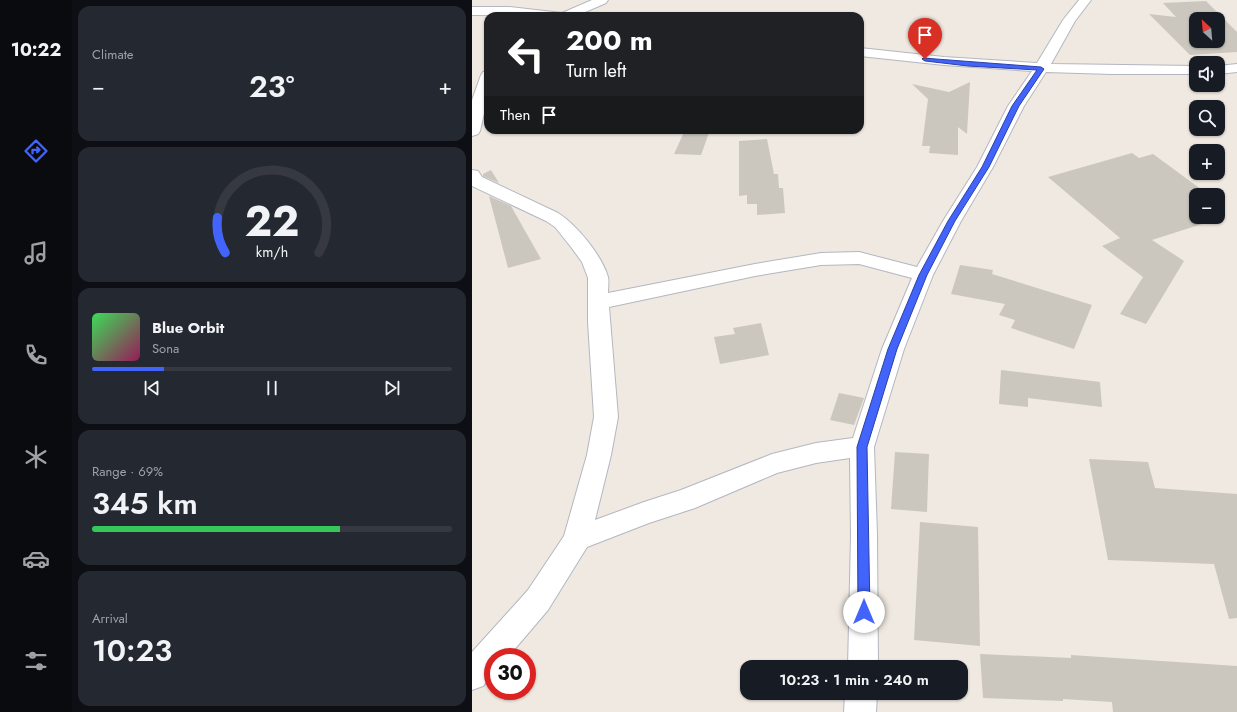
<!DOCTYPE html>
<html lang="en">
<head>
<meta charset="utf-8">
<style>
	body { margin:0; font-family:Jost,sans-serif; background:#242831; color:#f1f3f6; height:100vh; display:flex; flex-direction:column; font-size:15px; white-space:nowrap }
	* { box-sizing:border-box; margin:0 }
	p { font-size:13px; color:#9ea1a6 }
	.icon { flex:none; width:22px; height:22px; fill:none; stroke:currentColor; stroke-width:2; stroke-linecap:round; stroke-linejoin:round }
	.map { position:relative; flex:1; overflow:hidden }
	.side { display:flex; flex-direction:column; gap:6px; padding:6px; background:#0d0f14; width:400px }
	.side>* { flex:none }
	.hud { position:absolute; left:12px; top:12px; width:380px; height:122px; border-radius:12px; box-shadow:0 1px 3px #0004; background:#202124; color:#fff; overflow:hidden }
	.needle { width:26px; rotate:334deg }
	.tools { position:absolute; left:717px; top:12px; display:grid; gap:8px }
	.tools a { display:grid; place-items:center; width:36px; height:36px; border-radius:8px; background:#171b24; box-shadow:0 1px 3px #0004; font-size:20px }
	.speed { position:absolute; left:12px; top:648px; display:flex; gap:8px; font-size:20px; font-weight:700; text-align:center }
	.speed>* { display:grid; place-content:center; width:52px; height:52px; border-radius:50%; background:#171b24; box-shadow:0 1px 3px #0004; line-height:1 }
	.speed .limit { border:6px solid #d22; background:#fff; color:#111 }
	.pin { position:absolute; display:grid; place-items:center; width:34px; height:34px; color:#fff; margin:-41px -17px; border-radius:50% 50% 50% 0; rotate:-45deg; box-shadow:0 0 4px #0007 }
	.pin .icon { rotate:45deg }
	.me { position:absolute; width:44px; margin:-22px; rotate:0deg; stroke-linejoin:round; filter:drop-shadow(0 0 3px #0008) }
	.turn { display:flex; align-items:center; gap:14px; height:84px; padding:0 16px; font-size:18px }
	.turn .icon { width:52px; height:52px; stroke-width:2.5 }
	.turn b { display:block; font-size:28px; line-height:34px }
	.then { display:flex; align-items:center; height:38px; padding:0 16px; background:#0003; gap:8px; font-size:15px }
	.big { font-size:30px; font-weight:600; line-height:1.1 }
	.side .widget { flex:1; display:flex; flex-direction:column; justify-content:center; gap:6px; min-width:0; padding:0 14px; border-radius:12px; background:#242831 }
	.side .dial { align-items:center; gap:0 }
	.dial svg { height:104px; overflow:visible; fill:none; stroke:#363941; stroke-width:7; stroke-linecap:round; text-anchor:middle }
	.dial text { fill:#f1f3f6; stroke:none }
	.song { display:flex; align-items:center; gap:12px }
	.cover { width:48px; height:48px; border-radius:6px; background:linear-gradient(135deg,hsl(130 70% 55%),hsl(330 70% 35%)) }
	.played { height:4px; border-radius:2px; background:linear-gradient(90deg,#4264fb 20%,#363941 20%) }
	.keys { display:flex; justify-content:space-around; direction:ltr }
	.heat { display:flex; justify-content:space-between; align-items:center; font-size:22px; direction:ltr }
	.charge { height:6px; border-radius:3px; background:linear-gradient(90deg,#34c759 69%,#363941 0) }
	.trip { position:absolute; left:268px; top:660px; width:228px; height:40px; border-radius:12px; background:#171b24; box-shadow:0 1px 3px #0004; font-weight:600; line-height:40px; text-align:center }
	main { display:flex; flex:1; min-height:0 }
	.menu { display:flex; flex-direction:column; width:72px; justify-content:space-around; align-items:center; background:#090b0e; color:#9ea1a6 }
	.menu .icon { width:28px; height:28px }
	.menu .on { color:#4264fb }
	.menu b { font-size:18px; color:#f1f3f6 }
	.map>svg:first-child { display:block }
	.building { fill:#cbc7bf; fill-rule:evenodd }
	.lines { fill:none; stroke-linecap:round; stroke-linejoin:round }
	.street-casing { stroke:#b4b7c1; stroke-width:2 }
	.street { fill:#fff; fill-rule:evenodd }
	.route { fill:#4264fb; stroke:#2b41a3 }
</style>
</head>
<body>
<main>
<nav class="menu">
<b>10:22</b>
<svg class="icon on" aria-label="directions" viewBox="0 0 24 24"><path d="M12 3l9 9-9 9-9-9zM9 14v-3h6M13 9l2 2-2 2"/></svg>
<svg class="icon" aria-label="music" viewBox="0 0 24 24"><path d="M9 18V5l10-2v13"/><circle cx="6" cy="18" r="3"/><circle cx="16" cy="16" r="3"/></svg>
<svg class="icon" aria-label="phone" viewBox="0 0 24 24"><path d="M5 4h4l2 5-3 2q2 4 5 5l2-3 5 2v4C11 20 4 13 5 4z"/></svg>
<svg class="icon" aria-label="climate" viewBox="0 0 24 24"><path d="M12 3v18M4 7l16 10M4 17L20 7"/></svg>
<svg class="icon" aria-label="car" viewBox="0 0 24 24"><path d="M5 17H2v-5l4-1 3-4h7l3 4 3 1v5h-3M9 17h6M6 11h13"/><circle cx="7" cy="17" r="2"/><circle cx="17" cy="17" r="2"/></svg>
<svg class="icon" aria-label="filters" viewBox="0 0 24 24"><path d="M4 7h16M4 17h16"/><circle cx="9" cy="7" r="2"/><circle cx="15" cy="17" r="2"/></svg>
</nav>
<section class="side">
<div class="widget"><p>Climate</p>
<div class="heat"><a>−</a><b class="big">23°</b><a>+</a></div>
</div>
<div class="widget dial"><svg viewBox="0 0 100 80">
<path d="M14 69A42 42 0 1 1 86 69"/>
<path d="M14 69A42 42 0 0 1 8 42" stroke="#4264fb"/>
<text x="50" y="56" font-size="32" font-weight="700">22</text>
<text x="50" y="72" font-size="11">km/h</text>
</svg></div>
<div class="widget">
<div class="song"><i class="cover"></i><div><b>Blue Orbit</b><p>Sona</p></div></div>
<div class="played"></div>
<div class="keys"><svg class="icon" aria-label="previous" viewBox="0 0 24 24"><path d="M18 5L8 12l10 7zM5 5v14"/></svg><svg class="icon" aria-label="pause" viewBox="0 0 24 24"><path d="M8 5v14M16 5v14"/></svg><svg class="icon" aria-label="next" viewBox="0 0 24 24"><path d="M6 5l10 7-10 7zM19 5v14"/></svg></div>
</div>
<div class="widget"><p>Range · 69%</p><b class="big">345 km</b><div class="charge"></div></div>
<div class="widget"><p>Arrival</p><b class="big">10:23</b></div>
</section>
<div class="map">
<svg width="765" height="712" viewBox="0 0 765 712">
	<rect width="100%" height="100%" fill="#efe9e1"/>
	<g class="building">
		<path d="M734 1 765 32V52L718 55 677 14 704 17 691 3ZM724 19H746V41H724Z"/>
		<path d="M498 82 495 134 486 127V155L457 153 458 146H450L456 99 440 84 477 92Z"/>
		<path d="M213 130H238L229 155 202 154Z"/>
		<path d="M295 139 302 174H306L307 188H311L313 213 285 215V204H275V195L267 196V141Z"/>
		<path d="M660 153 667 158 681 154 737 195H724V213L720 215 733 223 680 240 712 261 674 324 648 314 671 277 630 246 648 238 576 177Z"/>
		<path d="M19 170 27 183 11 176V174Z"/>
		<path d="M17 196 39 206 69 259 36 268Z"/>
		<path d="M488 265 521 270 520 274 620 305 602 349 539 328 543 320 527 315 533 304 479 294Z"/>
		<path d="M289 323 297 355 248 364 242 337 263 334 261 328Z"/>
		<path d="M529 370 628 382 630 407 556 398V407L527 404Z"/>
		<path d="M367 393 392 398 382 425 358 420Z"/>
		<path d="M423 452 457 454 455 512 419 509Z"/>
		<path d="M617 459 676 462 683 488 765 494V618L757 619 742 564 636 560Z"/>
		<path d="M448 522 506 527 508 646 442 640Z"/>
		<path d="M508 654 599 658V655L765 666V712H641L640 702 591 699V701L511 698Z"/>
	</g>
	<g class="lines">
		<defs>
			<g id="street">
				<path d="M120 0H136L134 3 104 16 0 15V7H38L90 13Z"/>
				<path d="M607 0H619L603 21 579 64 724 66V74H640L574 72 552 106 521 167 489 221 461 275 432 349 402 447 405 535 406 667H376L379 535 378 458 344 463 305 473 223 508 177 523 115 547 76 610 36 657H21V674L11 686 0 690V652L56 590 92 536 115 455 122 417 116 322V278L110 262 99 247 83 227 74 221 0 186V170L6 171 10 177 86 213C105 225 130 256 136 277 137 282 136 288 136 293L283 264 349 253 387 252 445 267 471 221 505 167 536 106 560 71 472 65 388 56V48L472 57 565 63 591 20ZM387 264 440 278 410 349 381 438 344 443 300 454 209 490 172 502 123 520 139 455 146 417 137 307 283 276 349 265Z"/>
				<path d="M765 64V72L746 74V66Z"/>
				<path d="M16 71V96L8 131 6 134 0 136V100L9 75 11 72Z"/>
				<path d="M373 693H405L404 712H372Z"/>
			</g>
		</defs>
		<use href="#street" class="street-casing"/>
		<use href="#street" class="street"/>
	</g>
	<path class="route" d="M451 58 569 67 572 69 547 106 517 167 483 221 455 275 425 349 395 447 398 612 396 617 392 618 387 617 386 612 385 447 416 349 447 275 476 221 510 167 540 106 565 70 496 66 453 61 450 59Z"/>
</svg>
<div class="tools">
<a><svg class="needle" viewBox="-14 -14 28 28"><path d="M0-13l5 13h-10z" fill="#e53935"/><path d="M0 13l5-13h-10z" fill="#9ea1a6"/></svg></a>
<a><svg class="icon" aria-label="sound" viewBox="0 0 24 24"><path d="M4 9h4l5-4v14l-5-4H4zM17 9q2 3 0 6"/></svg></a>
<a><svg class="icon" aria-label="search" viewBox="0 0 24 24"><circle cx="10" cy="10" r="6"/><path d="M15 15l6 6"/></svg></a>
<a>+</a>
<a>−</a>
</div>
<div class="speed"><div class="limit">30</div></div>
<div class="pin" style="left:453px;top:59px;background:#d93025"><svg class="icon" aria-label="arrive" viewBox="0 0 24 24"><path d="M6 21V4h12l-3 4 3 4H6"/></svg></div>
<svg class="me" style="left:392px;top:612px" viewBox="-20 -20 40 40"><circle r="19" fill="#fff"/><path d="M0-13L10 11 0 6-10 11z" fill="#4264fb"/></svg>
<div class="trip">10:23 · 1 min · 240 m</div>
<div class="hud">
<div class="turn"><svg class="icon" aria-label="left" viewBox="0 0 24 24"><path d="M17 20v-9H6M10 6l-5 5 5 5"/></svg><div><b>200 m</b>Turn left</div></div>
<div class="then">Then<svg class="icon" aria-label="arrive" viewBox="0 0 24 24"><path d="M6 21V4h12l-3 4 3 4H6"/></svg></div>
</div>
</div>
</main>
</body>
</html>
